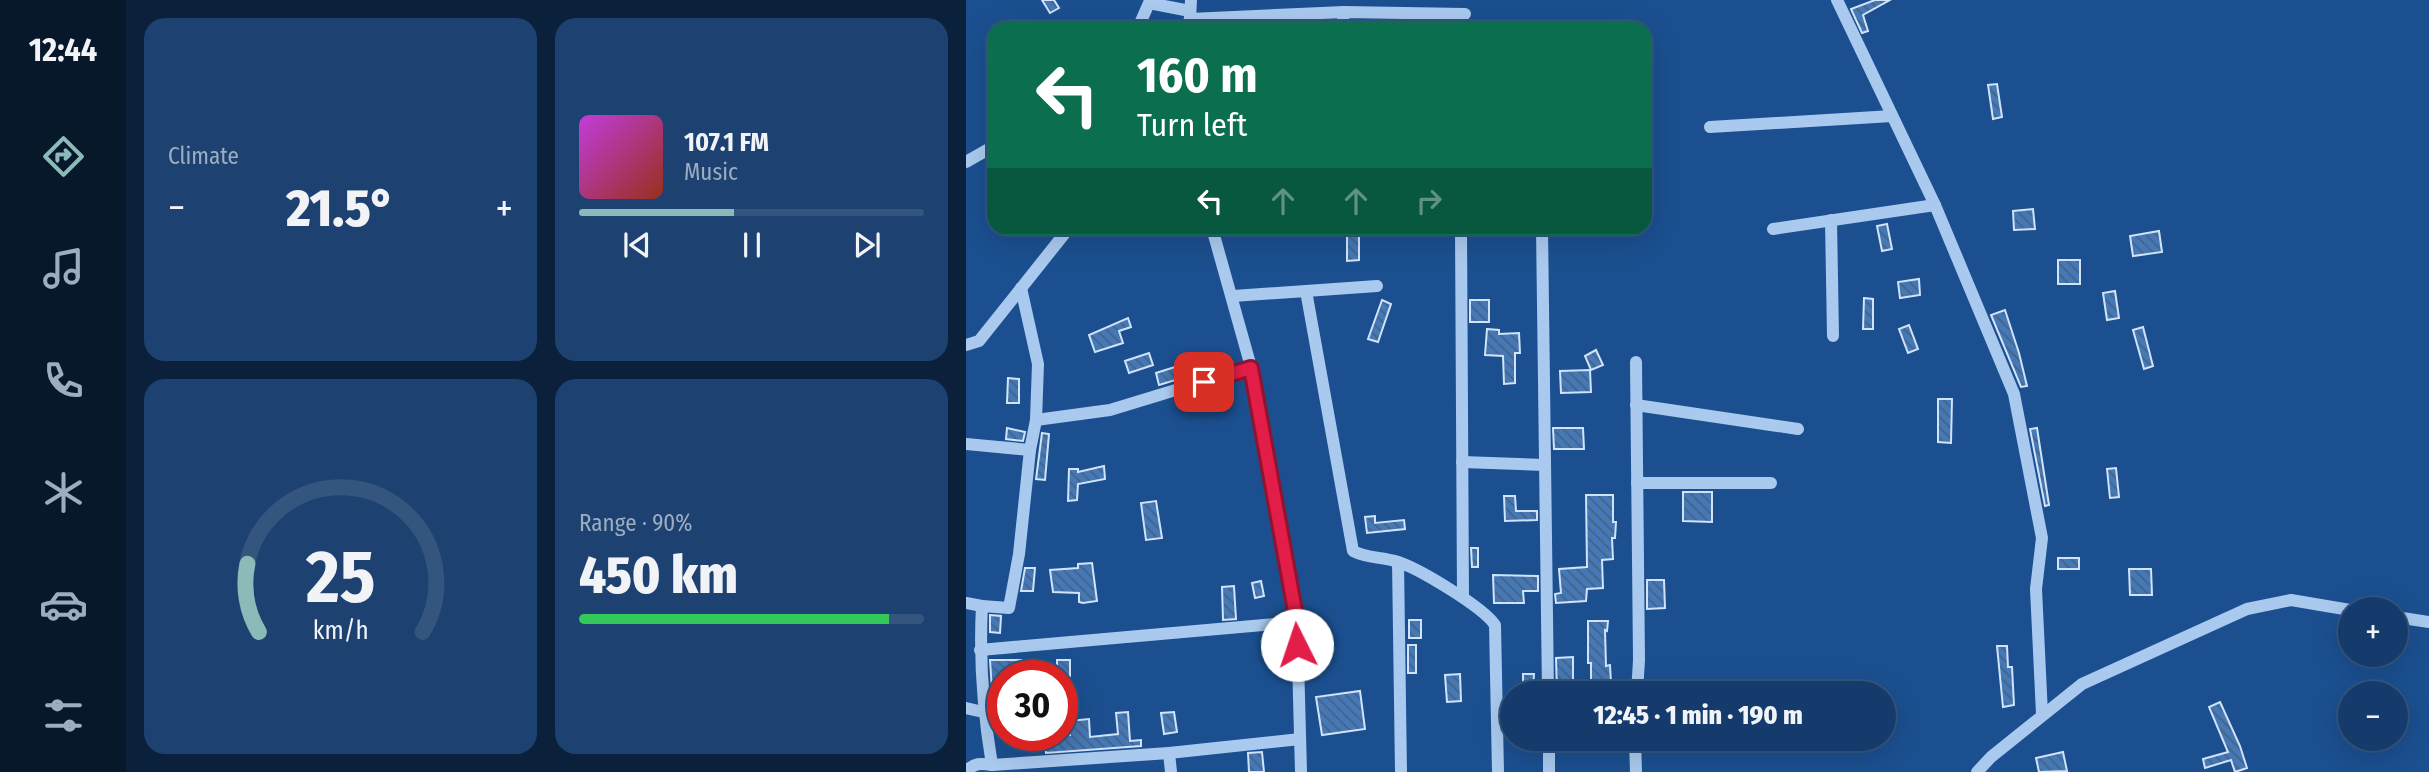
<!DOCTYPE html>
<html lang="en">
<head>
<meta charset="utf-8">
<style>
	body { margin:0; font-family:"Fira Sans Condensed",sans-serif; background:#1d4271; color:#f1f3f6; height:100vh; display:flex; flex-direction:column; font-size:26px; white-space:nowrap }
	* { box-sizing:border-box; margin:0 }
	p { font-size:23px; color:#9dadc1 }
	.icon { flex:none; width:38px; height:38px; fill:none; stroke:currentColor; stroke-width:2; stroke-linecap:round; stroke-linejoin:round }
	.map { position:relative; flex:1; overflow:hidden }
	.details { display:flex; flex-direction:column; gap:18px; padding:18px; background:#0b203b; width:840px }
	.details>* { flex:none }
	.top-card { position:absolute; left:21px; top:21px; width:665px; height:214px; border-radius:21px; box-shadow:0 7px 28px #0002,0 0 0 2px #33557e; background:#0b6e4f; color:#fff; overflow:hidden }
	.controls { position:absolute; left:1372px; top:597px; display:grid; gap:14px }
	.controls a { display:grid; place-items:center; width:70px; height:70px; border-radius:50%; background:#143b6b; box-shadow:0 7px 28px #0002,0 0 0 2px #33557e; font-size:35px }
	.speed { position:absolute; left:21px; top:660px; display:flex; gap:14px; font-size:35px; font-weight:700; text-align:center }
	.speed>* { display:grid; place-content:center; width:91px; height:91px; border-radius:50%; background:#143b6b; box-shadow:0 7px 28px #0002,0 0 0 2px #33557e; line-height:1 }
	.speed .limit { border:10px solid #d22; background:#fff; color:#111 }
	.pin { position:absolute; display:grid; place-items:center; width:60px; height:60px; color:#fff; margin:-30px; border-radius:14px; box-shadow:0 4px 10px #0006 }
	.me { position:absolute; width:77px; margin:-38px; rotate:356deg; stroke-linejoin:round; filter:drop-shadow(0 0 5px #0008) }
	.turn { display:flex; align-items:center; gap:24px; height:147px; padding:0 35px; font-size:32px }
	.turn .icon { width:91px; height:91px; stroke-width:2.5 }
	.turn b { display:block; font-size:49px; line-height:60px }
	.lanes { display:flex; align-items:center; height:66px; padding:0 35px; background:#0003; justify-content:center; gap:35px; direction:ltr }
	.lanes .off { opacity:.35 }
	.big { font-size:52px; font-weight:800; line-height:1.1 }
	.details .tile { flex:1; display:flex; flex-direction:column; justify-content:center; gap:10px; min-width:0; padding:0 24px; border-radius:21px; background:#1d4271 }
	.details .dial { align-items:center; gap:0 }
	.dial svg { height:182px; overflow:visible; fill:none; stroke:#33557e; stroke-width:7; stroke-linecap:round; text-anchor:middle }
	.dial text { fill:#f1f3f6; stroke:none }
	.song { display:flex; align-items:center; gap:21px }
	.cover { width:84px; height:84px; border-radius:10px; background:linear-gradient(135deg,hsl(290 70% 55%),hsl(10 70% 35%)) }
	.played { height:7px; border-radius:4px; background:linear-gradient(90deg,#8bbbb9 45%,#33557e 45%) }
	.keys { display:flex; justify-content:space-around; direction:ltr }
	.heat { display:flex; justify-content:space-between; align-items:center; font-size:38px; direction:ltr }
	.charge { height:10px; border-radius:5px; background:linear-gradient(90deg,#34c759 90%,#33557e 0) }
	.details .tiles { flex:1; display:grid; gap:18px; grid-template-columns:repeat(2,1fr) }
	.trip { position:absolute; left:534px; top:681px; width:396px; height:70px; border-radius:35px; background:#143b6b; box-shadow:0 7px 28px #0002,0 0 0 2px #33557e; font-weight:800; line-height:70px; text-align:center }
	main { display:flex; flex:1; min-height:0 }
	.tabs { display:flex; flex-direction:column; width:126px; justify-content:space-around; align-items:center; background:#08182b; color:#9dadc1 }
	.tabs .icon { width:49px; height:49px }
	.tabs .current { color:#8bbbb9 }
	.tabs b { font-size:32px; color:#f1f3f6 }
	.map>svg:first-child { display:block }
	.building { fill:url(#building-back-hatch); stroke:#cfe3fa; stroke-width:2 }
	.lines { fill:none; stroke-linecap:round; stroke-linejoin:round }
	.minor { stroke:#a9c9ee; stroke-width:12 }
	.route-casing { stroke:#92132f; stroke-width:18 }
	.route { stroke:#e11d48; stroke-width:12 }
</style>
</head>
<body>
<main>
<nav class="tabs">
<b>12:44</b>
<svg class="icon current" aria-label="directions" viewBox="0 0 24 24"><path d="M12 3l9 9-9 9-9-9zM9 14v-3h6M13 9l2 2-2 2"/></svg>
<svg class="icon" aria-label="music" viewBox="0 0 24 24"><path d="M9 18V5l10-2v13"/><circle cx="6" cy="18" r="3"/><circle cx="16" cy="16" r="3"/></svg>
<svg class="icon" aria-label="phone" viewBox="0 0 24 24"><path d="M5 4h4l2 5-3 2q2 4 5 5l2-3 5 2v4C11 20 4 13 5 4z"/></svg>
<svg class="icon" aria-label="climate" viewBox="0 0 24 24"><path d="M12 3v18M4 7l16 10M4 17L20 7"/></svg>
<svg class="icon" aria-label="car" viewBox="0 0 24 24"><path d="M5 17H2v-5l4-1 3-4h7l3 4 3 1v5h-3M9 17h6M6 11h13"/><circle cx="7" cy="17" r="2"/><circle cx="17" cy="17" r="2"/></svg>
<svg class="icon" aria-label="filters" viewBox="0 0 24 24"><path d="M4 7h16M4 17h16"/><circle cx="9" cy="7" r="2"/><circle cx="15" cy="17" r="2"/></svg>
</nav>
<section class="details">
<div class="tiles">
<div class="tile"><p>Climate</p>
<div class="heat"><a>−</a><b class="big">21.5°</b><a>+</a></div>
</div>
<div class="tile">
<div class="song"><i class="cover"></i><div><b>107.1 FM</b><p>Music</p></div></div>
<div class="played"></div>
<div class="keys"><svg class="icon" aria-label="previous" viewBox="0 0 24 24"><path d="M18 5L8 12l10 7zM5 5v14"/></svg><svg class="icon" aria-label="pause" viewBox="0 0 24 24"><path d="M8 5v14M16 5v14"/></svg><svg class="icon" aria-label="next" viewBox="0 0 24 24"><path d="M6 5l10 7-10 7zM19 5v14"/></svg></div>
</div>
<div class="tile dial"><svg viewBox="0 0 100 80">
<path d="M14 69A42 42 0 1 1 86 69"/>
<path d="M14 69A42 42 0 0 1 9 39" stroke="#8bbbb9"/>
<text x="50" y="56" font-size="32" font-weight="700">25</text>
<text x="50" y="72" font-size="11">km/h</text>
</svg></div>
<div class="tile"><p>Range · 90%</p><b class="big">450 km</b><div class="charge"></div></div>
</div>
</section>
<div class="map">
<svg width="1463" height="772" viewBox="0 0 1463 772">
	<defs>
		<pattern id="building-back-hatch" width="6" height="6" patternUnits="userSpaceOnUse" patternTransform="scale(1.75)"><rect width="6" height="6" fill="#4478b7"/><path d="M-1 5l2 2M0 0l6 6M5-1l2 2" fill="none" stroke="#486282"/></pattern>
	</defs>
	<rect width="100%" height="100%" fill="#1b4f8f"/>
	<g class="building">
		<path d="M76 0H88L93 8 84 13Z"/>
		<path d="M909 0H924L897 15 902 31 896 33 885 9Z"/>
		<path d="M1031 84 1036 117 1027 119 1022 85Z"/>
		<path d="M1067 209 1069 229 1048 230 1047 211Z"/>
		<path d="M921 224 926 249 916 251 911 226Z"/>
		<path d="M381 228H393V260L381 261Z"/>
		<path d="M1193 231 1196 252 1167 256 1164 236Z"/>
		<rect x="1092" y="260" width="22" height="24"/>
		<path d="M953 279 954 295 934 298 932 282Z"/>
		<path d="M1149 291 1153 318 1141 320 1137 293Z"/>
		<path d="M898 298 907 299V329H897Z"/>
		<path d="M416 300 425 304 412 342 402 339Z"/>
		<rect x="504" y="300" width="19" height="22"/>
		<path d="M1039 310 1053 353 1061 386 1055 387 1025 315Z"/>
		<path d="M162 318 165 327 153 331 157 343 129 352 123 335Z"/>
		<path d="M943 325 952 349 942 353 933 329Z"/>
		<path d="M1177 327 1187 366 1178 369 1167 330Z"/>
		<path d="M521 329 533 330V334L553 333 554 353H549V383L538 384 537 356 519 355Z"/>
		<path d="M630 350 637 365 625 370 619 356Z"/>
		<path d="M183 353 187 365 163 373 159 361Z"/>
		<path d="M212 366 216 378 193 385 190 373Z"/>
		<path d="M624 370 625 392 595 393 594 371Z"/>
		<path d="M42 378 53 379V403H41Z"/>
		<path d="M972 399H986L985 443 972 442Z"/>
		<path d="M41 428 59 432 57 441 40 439Z"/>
		<path d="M587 428H617L618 449H588Z"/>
		<path d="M1071 428 1083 505 1079 506 1064 429Z"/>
		<path d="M76 433 83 434 79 480 70 479Z"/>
		<path d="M138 466 139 479 112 484 111 500 102 501 103 469H112V472Z"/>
		<path d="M1150 468 1153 497 1144 498 1141 469Z"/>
		<path d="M717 492H746V522L717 521Z"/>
		<path d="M620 495H647V522H650L649 538H646L647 559 636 560 637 588 621 589 620 601 590 603 589 594 595 593 593 569 621 567Z"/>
		<path d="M538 496H549L550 511H571V520L539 521Z"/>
		<path d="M190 501 196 538 180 540 175 503Z"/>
		<path d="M409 516V523L438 520 439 529 401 533 399 517Z"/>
		<path d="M505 548H512V567H506Z"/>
		<rect x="1092" y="558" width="21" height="11"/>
		<path d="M126 563 131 601 117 603 113 602V593L87 592 84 570 112 568V564Z"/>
		<path d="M59 568H69L67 591H55Z"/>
		<path d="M1163 569H1185L1186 595H1164Z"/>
		<path d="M527 575 572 576V591H557L558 603H528Z"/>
		<path d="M681 580H698L699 608 681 609Z"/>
		<path d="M295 581 298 596 289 598 286 583Z"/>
		<path d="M268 586 270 619 257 620 256 587Z"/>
		<path d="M24 615 35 616 34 633 24 632Z"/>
		<rect x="443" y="620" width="12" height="18"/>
		<path d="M622 621H642L641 631 639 630 640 666 644 665 645 683H638L639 693H625V663H622Z"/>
		<rect x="442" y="645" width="8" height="28"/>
		<path d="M1031 646H1041L1042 667H1046L1048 705 1037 707Z"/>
		<path d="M607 657V693H591L590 658Z"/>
		<path d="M24 660H59V676H33L34 690H26Z"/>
		<rect x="91" y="660" width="13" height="16"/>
		<path d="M494 674 495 701 481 702 479 675Z"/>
		<path d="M557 674H568L567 693H557Z"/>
		<path d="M394 691 399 729 356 735 350 697Z"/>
		<path d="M1254 702 1274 746 1281 768 1269 772 1265 760 1239 768 1237 759 1262 752 1243 707Z"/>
		<path d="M162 712 164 741 175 740V746L80 753 79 742 57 745 55 735H104L103 721 123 719 124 737 152 734 150 713Z"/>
		<path d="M208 712 211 732 198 734 195 713Z"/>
		<path d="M296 752 298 772H283L282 753Z"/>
		<path d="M1097 752 1101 771 1073 772 1070 758Z"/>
	</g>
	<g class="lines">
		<g class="minor">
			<path d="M871 0 969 205 1048 394 1076 538 1070 589 1076 714"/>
			<path d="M224 19 378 12 499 14"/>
			<path d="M172 28 183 3 224 11"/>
			<path d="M220 28 224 19 225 0"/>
			<path d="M376 28 378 12"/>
			<path d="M744 127 926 116"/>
			<path d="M0 162 28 146"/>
			<path d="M865 220 867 336"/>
			<path d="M246 228 285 367 331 622 335 772"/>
			<path d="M495 228 497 597"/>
			<path d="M576 228 582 693"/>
			<path d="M807 229 969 205"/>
			<path d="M340 291 411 286"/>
			<path d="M267 296 340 291 387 551C400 558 415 557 429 561 451 567 517 607 529 625L532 772"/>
			<path d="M0 345 13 341 103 228"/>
			<path d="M670 362 673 660 671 693"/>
			<path d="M670 405 832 429"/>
			<path d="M70 420 144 410 285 367"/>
			<path d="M0 444 64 450"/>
			<path d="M496 462 579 465"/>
			<path d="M671 483H805"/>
			<path d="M432 562 435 772"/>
			<path d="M0 603 16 606"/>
			<path d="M1430 617 1463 622"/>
			<path d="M14 650 331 622"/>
			<path d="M0 708 17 712"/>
			<path d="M583 738V772"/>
			<path d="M669 738 670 772"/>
			<path d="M203 753 334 739"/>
			<path d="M26 765C17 711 13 660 16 606L43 608 53 554 64 450 70 420 72 364 55 288"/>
			<path d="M0 771C9 763 14 763 26 765L203 753 205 772"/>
			<path d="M1011 772 1025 757 1116 684 1281 609 1325 600 1384 610"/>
		</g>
	</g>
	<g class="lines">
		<defs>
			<path id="route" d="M238 382 285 368 331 622V645"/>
		</defs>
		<use href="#route" class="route-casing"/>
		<use href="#route" class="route"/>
	</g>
</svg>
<div class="controls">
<a>+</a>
<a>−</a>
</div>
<div class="speed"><div class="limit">30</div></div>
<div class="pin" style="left:238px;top:382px;background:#d93025"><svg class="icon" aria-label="arrive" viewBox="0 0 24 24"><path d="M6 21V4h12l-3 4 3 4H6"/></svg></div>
<svg class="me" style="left:331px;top:645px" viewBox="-20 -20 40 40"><circle r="19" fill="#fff"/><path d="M0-13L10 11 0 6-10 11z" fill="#e11d48"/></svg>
<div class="trip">12:45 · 1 min · 190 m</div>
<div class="top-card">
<div class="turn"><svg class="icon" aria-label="left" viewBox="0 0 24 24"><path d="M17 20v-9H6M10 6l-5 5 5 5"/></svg><div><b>160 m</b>Turn left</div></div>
<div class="lanes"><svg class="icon" aria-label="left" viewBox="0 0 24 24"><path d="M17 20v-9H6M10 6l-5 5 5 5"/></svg><svg class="icon off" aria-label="ahead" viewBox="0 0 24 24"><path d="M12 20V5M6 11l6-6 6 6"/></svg><svg class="icon off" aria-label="ahead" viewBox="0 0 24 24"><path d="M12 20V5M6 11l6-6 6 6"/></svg><svg class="icon off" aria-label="right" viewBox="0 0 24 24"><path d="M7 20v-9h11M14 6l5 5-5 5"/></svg></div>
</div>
</div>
</main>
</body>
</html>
